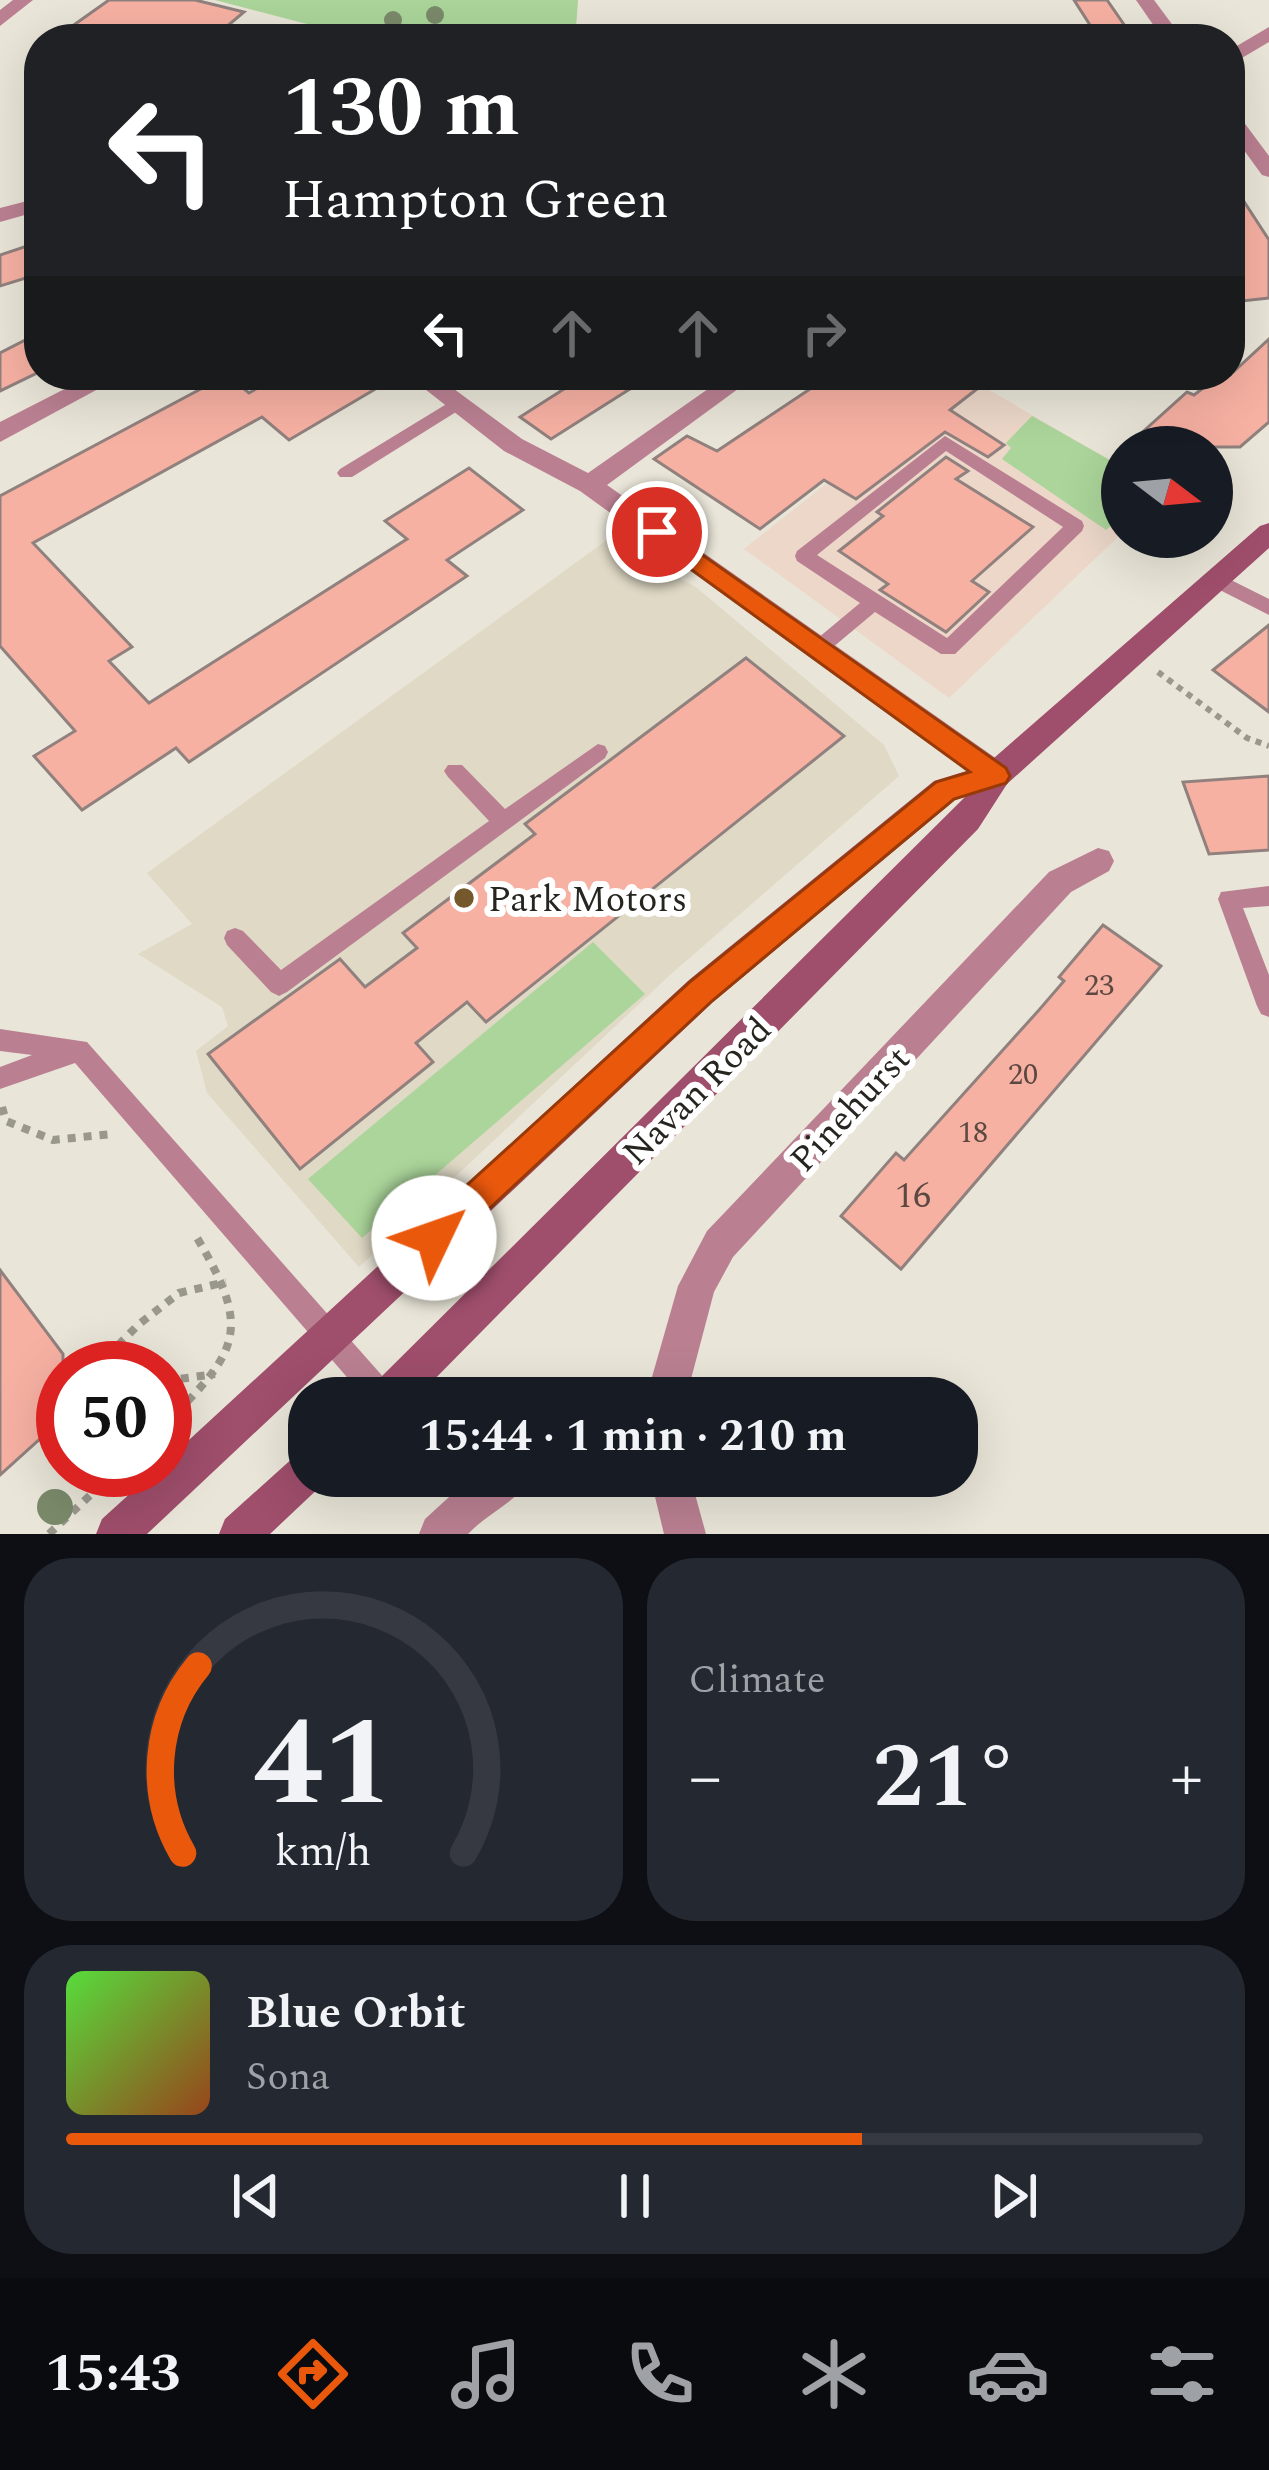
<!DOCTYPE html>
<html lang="en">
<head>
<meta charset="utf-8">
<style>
	body { margin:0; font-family:Spectral,serif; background:#242831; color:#f1f3f6; height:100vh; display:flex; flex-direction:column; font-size:45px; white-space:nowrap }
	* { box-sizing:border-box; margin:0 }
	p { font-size:39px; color:#9ea1a6 }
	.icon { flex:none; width:66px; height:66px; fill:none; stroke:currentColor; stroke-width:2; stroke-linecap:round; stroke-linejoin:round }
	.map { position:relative; height:1534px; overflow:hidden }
	.drawer { display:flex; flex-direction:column; gap:24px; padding:24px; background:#0d0f14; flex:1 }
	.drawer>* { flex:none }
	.guide { position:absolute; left:24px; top:24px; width:1221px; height:366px; border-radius:48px; box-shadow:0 12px 48px #0002; background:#202124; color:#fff; overflow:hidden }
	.needle { width:78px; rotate:106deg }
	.fabs { position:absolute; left:1101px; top:426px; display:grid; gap:24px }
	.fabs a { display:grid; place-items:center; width:132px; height:132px; border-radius:50%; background:#171b24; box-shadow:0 12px 48px #0002; font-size:60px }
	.speed { position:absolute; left:36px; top:1341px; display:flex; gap:24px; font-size:60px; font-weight:700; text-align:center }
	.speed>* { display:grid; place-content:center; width:156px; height:156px; border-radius:50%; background:#171b24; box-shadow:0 12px 48px #0002; line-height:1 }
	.speed .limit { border:18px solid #d22; background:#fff; color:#111 }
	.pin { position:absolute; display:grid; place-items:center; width:102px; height:102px; color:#fff; margin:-51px; border:6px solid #fff; border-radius:50%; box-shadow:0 3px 12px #0007 }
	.me { position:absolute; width:132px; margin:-66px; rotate:48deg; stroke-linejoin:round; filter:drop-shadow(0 0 9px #0008) }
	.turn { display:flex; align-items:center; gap:42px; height:252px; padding:0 60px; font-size:54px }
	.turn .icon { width:156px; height:156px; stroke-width:2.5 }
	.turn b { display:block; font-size:84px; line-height:102px }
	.lanes { display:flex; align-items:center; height:114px; padding:0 60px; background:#0003; justify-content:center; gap:60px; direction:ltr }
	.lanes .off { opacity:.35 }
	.big { font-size:90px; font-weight:700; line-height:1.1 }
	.drawer .tile { flex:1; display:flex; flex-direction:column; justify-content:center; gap:18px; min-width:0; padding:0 42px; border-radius:48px; background:#242831 }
	.drawer .dial { align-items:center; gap:0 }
	.dial svg { height:312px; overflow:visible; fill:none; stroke:#363941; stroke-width:7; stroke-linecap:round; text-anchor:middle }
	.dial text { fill:#f1f3f6; stroke:none }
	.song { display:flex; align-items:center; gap:36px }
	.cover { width:144px; height:144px; border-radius:18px; background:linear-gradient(135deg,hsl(110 70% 55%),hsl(20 70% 35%)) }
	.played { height:12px; border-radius:6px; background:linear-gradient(90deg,#ea580c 70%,#363941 70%) }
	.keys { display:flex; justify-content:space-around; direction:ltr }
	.heat { display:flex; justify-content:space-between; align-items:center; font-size:66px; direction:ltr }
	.drawer .tiles { flex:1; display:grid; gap:24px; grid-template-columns:1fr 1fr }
	.tile:last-child { grid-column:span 2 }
	.trip { position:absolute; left:288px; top:1377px; width:690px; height:120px; border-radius:48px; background:#171b24; box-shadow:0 12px 48px #0002; font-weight:700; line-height:120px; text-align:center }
	.dock { display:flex; height:192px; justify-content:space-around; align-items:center; background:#090b0e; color:#9ea1a6 }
	.dock .icon { width:84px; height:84px }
	.dock .selected { color:#ea580c }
	.dock b { font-size:54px; color:#f1f3f6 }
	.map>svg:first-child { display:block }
	.built { fill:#dfd9c5 }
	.industrial { fill:#ecd7c9 }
	.green { fill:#abd59a }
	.building { fill:#f7b1a3; stroke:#90817e; stroke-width:3 }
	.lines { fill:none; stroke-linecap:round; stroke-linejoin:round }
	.path-far1 { stroke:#9a978d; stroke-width:6; stroke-dasharray:6 6; stroke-linecap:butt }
	.path { stroke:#9a978d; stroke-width:8; stroke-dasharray:8 8; stroke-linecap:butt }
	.service { fill:#ba8092; fill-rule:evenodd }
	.minor { fill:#ba8092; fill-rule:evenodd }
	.secondary { fill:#9f4e6b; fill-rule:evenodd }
	.tree { fill:#7a8a6a }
	.route { fill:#ea580c; stroke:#983908; stroke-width:3 }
	.poi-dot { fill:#75582c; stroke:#fff; stroke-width:4.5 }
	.labels { text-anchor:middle; stroke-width:12; stroke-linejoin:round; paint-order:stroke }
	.number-label { font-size:30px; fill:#5b4841 }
	.poi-label { font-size:36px; fill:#272520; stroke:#fff; text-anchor:start }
	.street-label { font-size:36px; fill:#272520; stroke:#fff }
	.near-number-label { font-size:36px; fill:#5b4841 }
</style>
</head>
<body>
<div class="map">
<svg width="1269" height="1534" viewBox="0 0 1269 1534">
	<rect width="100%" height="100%" fill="#e9e5d8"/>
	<path class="built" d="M607 540 696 587 884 745 899 776 671 974 359 1267 207 1093 196 1051 228 1026 222 1007 138 954 192 924 147 873Z"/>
	<path class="industrial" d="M963 375 1122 467V533L949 698 744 549Z"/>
	<g class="green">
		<path d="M215 0H578L576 28 582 39H365Z"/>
		<path d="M1032 416 1122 467V517L1106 530 1002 459 1011 448 1006 443Z"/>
		<path d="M593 942 645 994 362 1238 308 1179Z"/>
	</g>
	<g class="building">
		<path d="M109 0H195L244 12 212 39H54Z"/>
		<path d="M1074 0H1107L1134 39H1099Z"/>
		<path d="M1230 180 1269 240V298L1242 301 1230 283Z"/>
		<path d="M39 242V274L0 286V255Z"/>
		<path d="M39 333V372L0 391V353Z"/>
		<path d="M1269 339V422L1240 447H1126L1187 392 1194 395 1220 375H1230Z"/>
		<path d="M227 375 249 393 280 375H399L289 440 262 417 33 543 132 647 109 661 149 703 407 539 385 521 469 468 523 510 447 560 467 576 189 762 176 748 82 810 34 756 75 731 0 646V496Z"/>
		<path d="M586 375H652L551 439 520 417Z"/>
		<path d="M831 375H995L950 410 1004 445 988 457 945 432 856 499 824 480 760 529 654 459 687 436 717 451Z"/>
		<path d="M946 457 968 471 956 479 1033 527 972 581 989 592 946 632 880 590 888 584 839 551 883 516 877 512Z"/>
		<path d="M1269 625V712L1213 670Z"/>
		<path d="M746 658 844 736 486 1022 467 1002 416 1043 433 1062 300 1169 208 1054 340 959 365 987 417 948 403 933 535 834 525 824Z"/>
		<path d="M1269 776V850L1209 854 1183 782Z"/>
		<path d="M1103 925 1161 966 901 1269 841 1216 896 1153 904 1160 1039 1010 1064 981 1059 977Z"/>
		<path d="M0 1270 63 1354V1418L0 1475Z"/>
	</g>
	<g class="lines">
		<path class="path-far1" d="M1158 672 1247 738 1269 746"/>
		<g class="path">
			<path d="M2 1107 6 1121 53 1140 112 1134"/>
			<path d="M96 1368 138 1325 179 1293 226 1282"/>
			<path d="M165 1381 215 1374"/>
			<path d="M165 1424C240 1350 252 1330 196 1236"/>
			<path d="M49 1534 117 1470"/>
		</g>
		<g class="service">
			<path d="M458 397 464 399V407L352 477H340L337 473 340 469Z"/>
			<path d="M945 436 1082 521 1084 526 1082 531 955 654H941L875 612 826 653H812L809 648 812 643 860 603 797 561 795 556 797 551ZM946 451 1063 527 947 638 817 555Z"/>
			<path d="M1217 573 1269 599V615L1210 585 1207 580 1210 575Z"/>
			<path d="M598 744 605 746 608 752 605 758 287 992 279 996 271 992 227 945 224 938 227 931 235 928 243 931 281 970 489 821 448 777 444 771 448 765H462L505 809Z"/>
			<path d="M1269 886V906L1243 908 1269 975V1017L1261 1014 1257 1006 1218 899 1221 892Z"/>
			<path d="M0 1029 87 1042 393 1388 397 1398H365L75 1063 0 1089V1067L32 1055 0 1051Z"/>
		</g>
		<g class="minor">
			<path d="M13 0H33L0 26V10Z"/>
			<path d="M1136 0H1154L1183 39H1163Z"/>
			<path d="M1269 27V42L1230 65V50Z"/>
			<path d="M274 30 281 32V39H260Z"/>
			<path d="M1230 111 1237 113 1269 156V177L1262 175 1230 131Z"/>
			<path d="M39 198V211L0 222V208Z"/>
			<path d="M92 375H124L0 442V422Z"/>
			<path d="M407 375H435L522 439 588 473 728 375H757L607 485 1007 766 1011 775 1007 784 996 787 985 784 580 491 504 451Z"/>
			<path d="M1098 848 1109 851 1114 861 1109 871 1071 892 733 1257 714 1292 686 1398H646L678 1286 707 1231 1049 872Z"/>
			<path d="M472 1476H531C522 1499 487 1513 468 1534H419L425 1519Z"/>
			<path d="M650 1476H690L706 1534H664Z"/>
		</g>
		<g class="secondary">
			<path d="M1269 523V548L1007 784 978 829 416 1398H368L374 1384 966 796 955 800 713 1002 147 1534H96L102 1519 156 1470H165V1462L689 980 934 781 986 765 1260 526Z"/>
			<path d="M309 1450V1476H327L323 1484 270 1534H219L225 1519 295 1456Z"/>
		</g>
	</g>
	<g class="tree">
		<circle cx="435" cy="15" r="9"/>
		<circle cx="393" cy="20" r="9"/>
		<circle cx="55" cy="1507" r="18"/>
	</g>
	<path class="route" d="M657 523 1006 768 1010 776 1006 783 954 799 901 843 712 1001 445 1250 434 1255 422 1250 417 1238 422 1226 691 981 936 782 970 772 648 538V526Z"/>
	<circle class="poi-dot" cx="464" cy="898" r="12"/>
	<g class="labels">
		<g class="number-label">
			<text x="1099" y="995">23</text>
			<text x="1023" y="1084">20</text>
			<text x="973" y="1142">18</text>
		</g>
		<g class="poi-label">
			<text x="488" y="911">Park Motors</text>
		</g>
		<g class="street-label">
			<text transform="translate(696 1090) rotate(-45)" y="13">Navan Road</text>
			<text transform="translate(849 1108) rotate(-47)" y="13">Pinehurst</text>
		</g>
		<g class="near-number-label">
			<text x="913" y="1207">16</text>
		</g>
	</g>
</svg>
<div class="fabs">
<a><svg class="needle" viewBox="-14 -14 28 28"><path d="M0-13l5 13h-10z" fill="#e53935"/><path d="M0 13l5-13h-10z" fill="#9ea1a6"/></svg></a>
</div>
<div class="speed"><div class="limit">50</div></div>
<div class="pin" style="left:657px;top:532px;background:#d93025"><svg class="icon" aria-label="arrive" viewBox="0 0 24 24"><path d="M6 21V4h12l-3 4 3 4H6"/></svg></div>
<svg class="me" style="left:434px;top:1238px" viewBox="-20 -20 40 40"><circle r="19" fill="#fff"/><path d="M0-13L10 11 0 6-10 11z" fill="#ea580c"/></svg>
<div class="trip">15:44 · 1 min · 210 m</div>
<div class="guide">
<div class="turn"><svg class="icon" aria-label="left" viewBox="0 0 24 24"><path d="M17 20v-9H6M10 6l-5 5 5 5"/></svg><div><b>130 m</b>Hampton Green</div></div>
<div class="lanes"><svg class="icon" aria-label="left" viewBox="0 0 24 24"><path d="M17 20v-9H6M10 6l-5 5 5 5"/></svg><svg class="icon off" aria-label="ahead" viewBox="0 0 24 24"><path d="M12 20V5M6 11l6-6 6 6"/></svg><svg class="icon off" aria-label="ahead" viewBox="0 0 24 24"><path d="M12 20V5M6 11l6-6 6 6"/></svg><svg class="icon off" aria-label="right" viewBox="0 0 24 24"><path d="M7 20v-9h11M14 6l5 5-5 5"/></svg></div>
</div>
</div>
<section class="drawer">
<div class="tiles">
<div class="tile dial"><svg viewBox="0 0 100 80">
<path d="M14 69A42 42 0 1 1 86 69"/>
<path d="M14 69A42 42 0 0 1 18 21" stroke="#ea580c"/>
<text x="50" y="56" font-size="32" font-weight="700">41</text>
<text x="50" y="72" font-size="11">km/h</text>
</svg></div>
<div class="tile"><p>Climate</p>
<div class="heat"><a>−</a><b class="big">21°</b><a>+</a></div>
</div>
<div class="tile">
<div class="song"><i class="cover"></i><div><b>Blue Orbit</b><p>Sona</p></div></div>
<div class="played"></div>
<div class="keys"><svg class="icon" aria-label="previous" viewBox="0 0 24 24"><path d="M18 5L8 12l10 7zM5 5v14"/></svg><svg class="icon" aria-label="pause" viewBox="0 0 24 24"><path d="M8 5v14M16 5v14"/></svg><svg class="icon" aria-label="next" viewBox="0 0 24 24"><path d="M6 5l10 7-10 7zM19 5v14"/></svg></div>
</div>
</div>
</section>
<nav class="dock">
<b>15:43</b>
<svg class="icon selected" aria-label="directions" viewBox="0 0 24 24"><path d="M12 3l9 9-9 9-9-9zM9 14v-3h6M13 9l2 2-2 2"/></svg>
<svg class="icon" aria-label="music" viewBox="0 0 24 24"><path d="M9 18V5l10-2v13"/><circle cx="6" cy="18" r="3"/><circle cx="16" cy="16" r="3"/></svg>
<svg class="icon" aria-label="phone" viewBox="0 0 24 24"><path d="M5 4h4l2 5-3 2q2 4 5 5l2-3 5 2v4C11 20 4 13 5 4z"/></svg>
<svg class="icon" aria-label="climate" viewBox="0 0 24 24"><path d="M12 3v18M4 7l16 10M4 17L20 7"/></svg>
<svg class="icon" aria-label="car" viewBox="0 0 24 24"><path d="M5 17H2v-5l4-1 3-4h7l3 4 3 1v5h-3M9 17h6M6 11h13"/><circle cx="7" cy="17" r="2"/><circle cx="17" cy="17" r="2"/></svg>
<svg class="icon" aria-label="filters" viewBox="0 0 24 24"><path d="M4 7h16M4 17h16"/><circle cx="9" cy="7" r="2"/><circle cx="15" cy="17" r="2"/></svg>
</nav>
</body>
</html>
